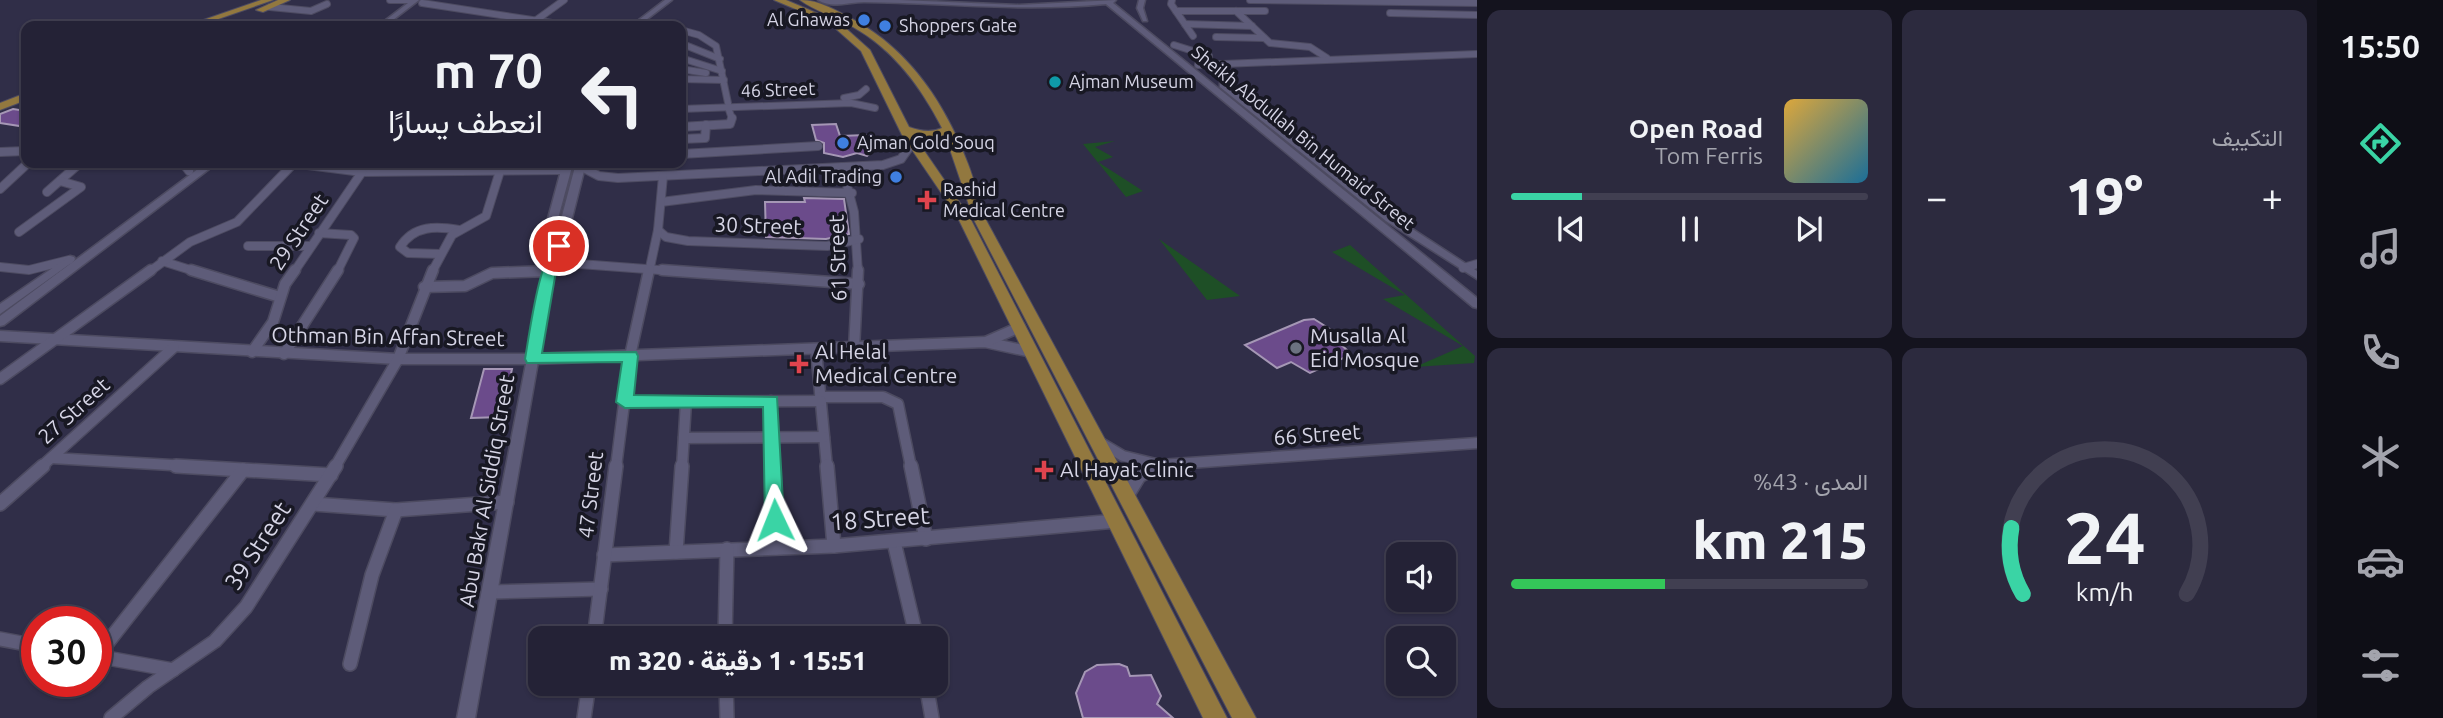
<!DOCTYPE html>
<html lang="ar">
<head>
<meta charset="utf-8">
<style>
	body { margin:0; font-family:Ubuntu,Vazirmatn,sans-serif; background:#2c2a3e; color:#f1f3f6; direction:rtl; height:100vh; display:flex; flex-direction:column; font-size:26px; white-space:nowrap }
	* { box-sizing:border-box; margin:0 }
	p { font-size:23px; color:#a3a4ad }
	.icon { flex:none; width:38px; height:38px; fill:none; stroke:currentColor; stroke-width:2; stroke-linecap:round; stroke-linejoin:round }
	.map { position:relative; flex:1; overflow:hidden; direction:ltr }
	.details { display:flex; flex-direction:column; gap:10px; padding:10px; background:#14131e; width:840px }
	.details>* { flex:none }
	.guide { position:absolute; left:21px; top:21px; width:665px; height:147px; border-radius:14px; box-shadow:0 2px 5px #0004,0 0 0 2px #413f51; direction:rtl; background:#242236; color:#f1f3f6; overflow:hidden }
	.buttons { position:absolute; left:1386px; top:542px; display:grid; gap:14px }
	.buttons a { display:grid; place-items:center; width:70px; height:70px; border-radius:14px; background:#242236; box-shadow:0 2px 5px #0004,0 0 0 2px #413f51; font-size:35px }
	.speed { position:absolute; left:21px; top:606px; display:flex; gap:14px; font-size:35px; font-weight:700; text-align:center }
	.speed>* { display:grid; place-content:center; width:91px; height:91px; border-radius:50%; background:#242236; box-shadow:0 2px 5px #0004,0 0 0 2px #413f51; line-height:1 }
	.speed .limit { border:10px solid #d22; background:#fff; color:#111 }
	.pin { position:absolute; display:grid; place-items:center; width:60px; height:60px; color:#fff; margin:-30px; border:4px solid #fff; border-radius:50%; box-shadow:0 2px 7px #0007 }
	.me { position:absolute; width:77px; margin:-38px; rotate:358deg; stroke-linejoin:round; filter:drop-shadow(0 0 5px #0008) }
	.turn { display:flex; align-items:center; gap:24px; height:147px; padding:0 28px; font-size:32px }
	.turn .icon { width:91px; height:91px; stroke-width:2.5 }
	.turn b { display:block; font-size:49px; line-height:60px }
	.big { font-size:52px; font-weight:800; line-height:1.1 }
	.details .widget { flex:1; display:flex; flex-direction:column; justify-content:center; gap:10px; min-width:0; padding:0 24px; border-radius:14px; background:#2c2a3e }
	.details .dial { align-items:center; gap:0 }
	.dial svg { height:182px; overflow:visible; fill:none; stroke:#413f51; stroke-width:7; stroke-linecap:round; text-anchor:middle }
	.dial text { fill:#f1f3f6; stroke:none }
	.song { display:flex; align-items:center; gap:21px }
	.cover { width:84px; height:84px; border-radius:10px; background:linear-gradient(135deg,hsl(40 70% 55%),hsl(200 70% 35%)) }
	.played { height:7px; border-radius:4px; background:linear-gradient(90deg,#3ad4a5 20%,#413f51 20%) }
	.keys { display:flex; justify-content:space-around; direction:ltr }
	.heat { display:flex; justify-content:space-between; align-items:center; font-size:38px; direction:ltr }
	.charge { height:10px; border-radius:5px; background:linear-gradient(90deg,#34c759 43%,#413f51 0) }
	.details .tiles { flex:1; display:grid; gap:10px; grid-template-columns:repeat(2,1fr) }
	.trip { position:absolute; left:528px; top:626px; width:420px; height:70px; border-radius:14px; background:#242236; box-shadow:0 2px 5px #0004,0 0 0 2px #413f51; font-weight:800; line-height:70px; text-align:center; direction:rtl }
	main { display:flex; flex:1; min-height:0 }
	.tabs { display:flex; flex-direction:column; width:126px; justify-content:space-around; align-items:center; background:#0e0e16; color:#a3a4ad }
	.tabs .icon { width:49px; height:49px }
	.tabs .selected { color:#3ad4a5 }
	.tabs b { font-size:32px; color:#f1f3f6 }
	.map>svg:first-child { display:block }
	.green { fill:#1e4f26 }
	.building { fill:#6b4b8b; stroke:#a597b5; stroke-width:2 }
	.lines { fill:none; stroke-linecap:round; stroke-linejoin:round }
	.minor-far3-casing { stroke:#4d4b61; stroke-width:8 }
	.minor-far2-casing { stroke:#4d4b61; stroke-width:10 }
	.minor-far1-casing { stroke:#4d4b61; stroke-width:13 }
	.minor-casing { stroke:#4d4b61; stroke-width:16 }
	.tertiary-casing { stroke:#4d4b61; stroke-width:3 }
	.primary-casing { stroke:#4d4b61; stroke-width:2 }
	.minor-far3 { stroke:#5e5c79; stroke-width:6 }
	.minor-far2 { stroke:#5e5c79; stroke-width:8 }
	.minor-far1 { stroke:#5e5c79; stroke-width:10 }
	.minor { stroke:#5e5c79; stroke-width:13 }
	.tertiary { fill:#5e5c79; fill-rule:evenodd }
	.primary { fill:#92783f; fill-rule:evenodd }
	.route { fill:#3ad4a5; stroke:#268a6b; stroke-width:2 }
	.shop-dot { fill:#3f7fe0; stroke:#181823; stroke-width:2.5 }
	.culture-dot { fill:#0f9aa8; stroke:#181823; stroke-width:2.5 }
	.health-dot { fill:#e0444e; stroke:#181823; stroke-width:2.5 }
	.worship-dot { fill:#6b7280; stroke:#181823; stroke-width:2.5 }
	.labels { text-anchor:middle; stroke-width:7; stroke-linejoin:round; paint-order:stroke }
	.far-poi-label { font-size:18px; fill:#d6d5e6; stroke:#181823; text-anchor:start }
	.far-street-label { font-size:18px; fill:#d6d5e6; stroke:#181823 }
	.street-label { font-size:21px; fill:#d6d5e6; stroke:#181823 }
	.poi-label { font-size:21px; fill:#d6d5e6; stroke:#181823; text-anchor:start }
	.near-street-label { font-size:24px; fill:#d6d5e6; stroke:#181823 }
</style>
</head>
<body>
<main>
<nav class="tabs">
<b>15:50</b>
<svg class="icon selected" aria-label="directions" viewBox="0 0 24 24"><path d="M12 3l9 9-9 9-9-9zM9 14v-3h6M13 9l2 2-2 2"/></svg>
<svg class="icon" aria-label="music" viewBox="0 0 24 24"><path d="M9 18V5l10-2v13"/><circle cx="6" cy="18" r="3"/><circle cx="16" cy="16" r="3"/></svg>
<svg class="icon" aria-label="phone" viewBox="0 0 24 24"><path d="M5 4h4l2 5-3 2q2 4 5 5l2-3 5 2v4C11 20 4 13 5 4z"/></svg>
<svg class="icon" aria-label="climate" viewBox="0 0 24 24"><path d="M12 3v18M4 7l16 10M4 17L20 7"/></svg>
<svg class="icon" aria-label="car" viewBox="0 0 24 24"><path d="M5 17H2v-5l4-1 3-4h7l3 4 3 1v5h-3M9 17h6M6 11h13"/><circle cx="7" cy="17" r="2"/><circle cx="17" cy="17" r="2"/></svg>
<svg class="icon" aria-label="filters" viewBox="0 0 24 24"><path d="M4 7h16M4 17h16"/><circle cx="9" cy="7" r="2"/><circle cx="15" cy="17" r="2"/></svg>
</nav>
<section class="details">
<div class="tiles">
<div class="widget"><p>التكييف</p>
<div class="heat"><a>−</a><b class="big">19°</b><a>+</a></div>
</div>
<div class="widget">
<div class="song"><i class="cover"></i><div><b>Open Road</b><p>Tom Ferris</p></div></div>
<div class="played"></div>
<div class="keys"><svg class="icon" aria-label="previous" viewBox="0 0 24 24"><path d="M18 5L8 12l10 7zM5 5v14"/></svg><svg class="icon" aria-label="pause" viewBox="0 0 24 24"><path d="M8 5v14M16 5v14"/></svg><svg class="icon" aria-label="next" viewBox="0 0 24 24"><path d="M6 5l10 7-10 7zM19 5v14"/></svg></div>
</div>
<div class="widget dial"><svg viewBox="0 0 100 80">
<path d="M14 69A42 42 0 1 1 86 69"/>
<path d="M14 69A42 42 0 0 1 9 40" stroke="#3ad4a5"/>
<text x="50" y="56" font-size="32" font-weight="700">24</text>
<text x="50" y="72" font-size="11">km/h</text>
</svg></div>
<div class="widget"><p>المدى · 43%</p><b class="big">215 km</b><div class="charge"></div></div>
</div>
</section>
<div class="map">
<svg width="1477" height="718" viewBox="0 0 1477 718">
	<rect width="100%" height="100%" fill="#302e48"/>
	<g class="green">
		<path d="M1115 141 1095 147 1113 157 1098 162 1143 191 1126 197 1083 144Z"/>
		<path d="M1159 239 1240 296 1207 300Z"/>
		<path d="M1350 245 1475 356 1474 363 1415 367 1463 346 1383 299 1405 295 1332 252Z"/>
	</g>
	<g class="building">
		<path d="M13 109 26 111V127L0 123V114Z"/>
		<path d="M836 124 840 136 866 135 872 152 867 156 857 153 843 157 824 153V143L816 140 812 125Z"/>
		<path d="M804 198 844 199 849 234 826 239 766 237 765 202H805Z"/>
		<path d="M1314 319 1344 338 1337 341 1348 351 1344 353 1348 356 1310 373 1291 362 1277 368 1245 345 1304 320Z"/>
		<path d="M484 369H512L501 417 471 418Z"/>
		<path d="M1119 664 1127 667 1130 676 1151 675 1161 696 1157 704 1173 718H1083L1076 693 1085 672 1097 665Z"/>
	</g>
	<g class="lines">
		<defs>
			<g id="minor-far3">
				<path d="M390 0H412"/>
				<path d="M1172 0 1171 4 1193 36"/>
				<path d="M1250 0 1477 3"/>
				<path d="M422 3 572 26"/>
				<path d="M270 7 311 11 327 4"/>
				<path d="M1176 11H1265"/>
				<path d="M1236 11 1270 43 1310 47 1327 58"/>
				<path d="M1390 13 1477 15"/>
				<path d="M535 21 564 0"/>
				<path d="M638 23 656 26"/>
				<path d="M1185 24 1252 26"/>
				<path d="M330 26 382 25"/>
				<path d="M681 30 699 35 716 46 728 103"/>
				<path d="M1216 37 1264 38"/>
				<path d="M685 45 720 59"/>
				<path d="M1174 45 1209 56V60L1200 63"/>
				<path d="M681 58 722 71"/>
				<path d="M1198 65 1477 54"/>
				<path d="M681 69 706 73"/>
				<path d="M681 79 724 80"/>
				<path d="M844 98 859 95 866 89"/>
				<path d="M728 107 732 119"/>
				<path d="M681 109 851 103 875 108"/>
			</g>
			<g id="minor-far2">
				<path d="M681 127 730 124 732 118"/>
				<path d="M681 139 705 138 706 125"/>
				<path d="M0 152 26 151"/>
				<path d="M681 154 818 146"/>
				<path d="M183 163 189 171"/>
				<path d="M292 163 362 172 566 170"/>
				<path d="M580 166 599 176 618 178 883 165 901 159 913 142"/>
				<path d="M842 167 854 212 858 272"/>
				<path d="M0 189 28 163"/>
				<path d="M47 192 80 163"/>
				<path d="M661 202 756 190 852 193"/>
				<path d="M658 230 666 237 688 241 827 246 859 239"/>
				<path d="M19 232 81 187 60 181"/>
				<path d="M319 233 351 235 354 238 337 272"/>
				<path d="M248 246H311"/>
				<path d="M441 254 408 253 400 247C414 225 436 226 459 230"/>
				<path d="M162 261 197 272"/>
				<path d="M553 262 686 272"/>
				<path d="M0 267 29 270 69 260"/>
				<path d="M1463 268 1477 264"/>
				<path d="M149 272 190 242 237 222 294 163"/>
				<path d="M294 272 362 172"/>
				<path d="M432 272 452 235 486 216 500 171"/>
				<path d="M532 272 549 271"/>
				<path d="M649 272 658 230 663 176"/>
			</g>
			<g id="minor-far1">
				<path d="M191 270 280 297"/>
				<path d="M662 270 859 284"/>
				<path d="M424 287 465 286 492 273 549 271"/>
				<path d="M0 336 398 359H533L985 342 1032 352"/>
				<path d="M988 341 1020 327"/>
				<path d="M854 349 858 270"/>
				<path d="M816 350 827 467"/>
				<path d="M252 352 273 322 285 284 295 270"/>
				<path d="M284 354 338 270"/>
				<path d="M0 379 151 270"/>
				<path d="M820 397H883L898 404 911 467"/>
				<path d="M771 401 773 467"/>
				<path d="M625 402 821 401"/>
				<path d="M684 438 824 437"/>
				<path d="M1101 443 1123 456 1160 465 1477 443"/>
				<path d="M52 458 205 467"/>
				<path d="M41 467 174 347"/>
				<path d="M335 467 398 359 433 270"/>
				<path d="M616 467 630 356 649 270"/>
				<path d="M682 467 686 402"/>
				<path d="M1155 467 1157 466"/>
			</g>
			<g id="minor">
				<path d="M176 466 331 475"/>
				<path d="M773 466 776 548"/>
				<path d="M827 466 834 546"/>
				<path d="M911 466 926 539"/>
				<path d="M1128 494 1139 476 1157 466"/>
				<path d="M0 504 43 466"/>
				<path d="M313 504 396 510 507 502"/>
				<path d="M894 542 917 639"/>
				<path d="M676 552 682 466"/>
				<path d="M604 555 834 546 1116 521"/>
				<path d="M491 592 601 589"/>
				<path d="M0 639 37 646"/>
				<path d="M594 639 616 466"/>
				<path d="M725 639 727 549"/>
				<path d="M96 656 173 670"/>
				<path d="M97 656 243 470"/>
				<path d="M350 664 372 575 396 510"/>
				<path d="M726 684 727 718"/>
				<path d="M926 684 932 718"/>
				<path d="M111 718 148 687 215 641 246 607 336 466"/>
				<path d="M584 718 589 684"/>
			</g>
			<g id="tertiary">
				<path d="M412 0H419L385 26H378Z"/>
				<path d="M665 0H672L638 26H631Z"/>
				<path d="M818 0H900L1019 5 1116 0 1113 3 1477 298V308L1473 307 1106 4C1023 12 946 3 864 2 848 2 832 9 818 0Z"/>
				<path d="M1139 0H1145L1143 8 1147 21H1143L1137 8Z"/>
				<path d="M1220 83H1226L1394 217 1477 271V279L1386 221 1220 87Z"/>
				<path d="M206 163H217L4 325 0 326V316Z"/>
				<path d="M563 163H573L553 237 554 246 576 163H586L567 238 554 271 475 718H457L544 271 543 237Z"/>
				<path d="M70 256 74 257 75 259 74 261 0 314V304Z"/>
			</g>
			<g id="primary">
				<path d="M261 0H273L198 26H186Z"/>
				<path d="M278 0H290L263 12 256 10Z"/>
				<path d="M774 0H786L819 14 812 16Z"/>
				<path d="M800 0C820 0 837 11 854 20 911 51 946 106 968 164 975 182 979 202 986 220L1256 718H1232L974 220 945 135 932 138 914 136 969 216 1227 718H1203L957 216 902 135 861 51 835 28V24H841L870 50 909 127C920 131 931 133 942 128 921 87 894 50 853 27 836 17 815 11 800 0Z"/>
				<path d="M26 93V100L0 110V103Z"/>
			</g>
		</defs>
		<use href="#minor-far3" class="minor-far3-casing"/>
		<use href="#minor-far2" class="minor-far2-casing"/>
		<use href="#minor-far1" class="minor-far1-casing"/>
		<use href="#minor" class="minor-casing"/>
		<use href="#tertiary" class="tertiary-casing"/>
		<use href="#primary" class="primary-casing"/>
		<use href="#minor-far3" class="minor-far3"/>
		<use href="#minor-far2" class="minor-far2"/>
		<use href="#minor-far1" class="minor-far1"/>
		<use href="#minor" class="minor"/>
		<use href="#tertiary" class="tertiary"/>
		<use href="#primary" class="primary"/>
	</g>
	<path class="route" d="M559 242 566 246 556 271 542 353 636 352 638 356 634 395 777 397 784 520 782 526H768L765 520 763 407 625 408 616 402 622 362 527 363 525 359C529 337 540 249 559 242Z"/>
	<g class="shop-dot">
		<circle cx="864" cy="20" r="7"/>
		<circle cx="885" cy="26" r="7"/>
		<circle cx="843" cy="143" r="7"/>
		<circle cx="896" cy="177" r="7"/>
	</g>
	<circle class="culture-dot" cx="1055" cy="82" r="7"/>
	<g class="health-dot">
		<path d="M923.5 189.5h7v7h7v7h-7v7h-7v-7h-7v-7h7z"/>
		<path d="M795.5 353.5h7v7h7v7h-7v7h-7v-7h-7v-7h7z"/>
		<path d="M1040.5 459.5h7v7h7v7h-7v7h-7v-7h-7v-7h7z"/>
	</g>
	<circle class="worship-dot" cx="1296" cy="348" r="7"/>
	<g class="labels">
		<g class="far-poi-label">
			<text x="850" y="26" text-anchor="end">Al Ghawas</text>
			<text x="899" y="32">Shoppers Gate</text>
			<text x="1069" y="88">Ajman Museum</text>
			<text x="857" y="149">Ajman Gold Souq</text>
			<text x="882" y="183" text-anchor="end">Al Adil Trading</text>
			<text x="943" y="196">Rashid<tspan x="943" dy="21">Medical Centre</tspan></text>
		</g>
		<g class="far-street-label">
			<text transform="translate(778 90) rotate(-2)" y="6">46 Street</text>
			<text transform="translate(1303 138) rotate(39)" y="6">Sheikh Abdullah Bin Humaid Street</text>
		</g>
		<g class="street-label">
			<text transform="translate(758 226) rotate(2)" y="7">30 Street</text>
			<text transform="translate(299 232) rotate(-56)" y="7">29 Street</text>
			<text transform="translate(838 258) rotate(-92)" y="7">61 Street</text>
			<text transform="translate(388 337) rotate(1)" y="7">Othman Bin Affan Street</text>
			<text transform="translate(74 411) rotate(-42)" y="7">27 Street</text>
			<text transform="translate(1317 435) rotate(-4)" y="7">66 Street</text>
			<text transform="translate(487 491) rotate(-80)" y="7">Abu Bakr Al Siddiq Street</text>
			<text transform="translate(591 495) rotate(-83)" y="7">47 Street</text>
		</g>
		<g class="poi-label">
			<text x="1310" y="343">Musalla Al<tspan x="1310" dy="24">Eid Mosque</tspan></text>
			<text x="815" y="359">Al Helal<tspan x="815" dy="24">Medical Centre</tspan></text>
			<text x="1060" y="477">Al Hayat Clinic</text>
		</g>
		<g class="near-street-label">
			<text transform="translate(880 519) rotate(-4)" y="8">18 Street</text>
			<text transform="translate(258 546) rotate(-57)" y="8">39 Street</text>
		</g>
	</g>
</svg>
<div class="buttons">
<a><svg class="icon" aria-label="sound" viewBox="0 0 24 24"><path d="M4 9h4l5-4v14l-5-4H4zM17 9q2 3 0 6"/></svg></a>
<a><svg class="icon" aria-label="search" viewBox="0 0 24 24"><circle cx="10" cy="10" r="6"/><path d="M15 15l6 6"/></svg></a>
</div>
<div class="speed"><div class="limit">30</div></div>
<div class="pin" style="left:559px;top:246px;background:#d93025"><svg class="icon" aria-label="arrive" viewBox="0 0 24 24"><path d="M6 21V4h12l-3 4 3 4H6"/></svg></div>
<svg class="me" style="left:775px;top:520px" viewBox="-20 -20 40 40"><path d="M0-17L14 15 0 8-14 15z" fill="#3ad4a5" stroke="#fff" stroke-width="4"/></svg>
<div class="trip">15:51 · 1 دقيقة · 320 m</div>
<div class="guide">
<div class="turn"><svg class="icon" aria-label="left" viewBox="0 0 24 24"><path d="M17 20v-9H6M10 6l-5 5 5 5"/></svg><div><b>70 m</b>انعطف يسارًا</div></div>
</div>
</div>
</main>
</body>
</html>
